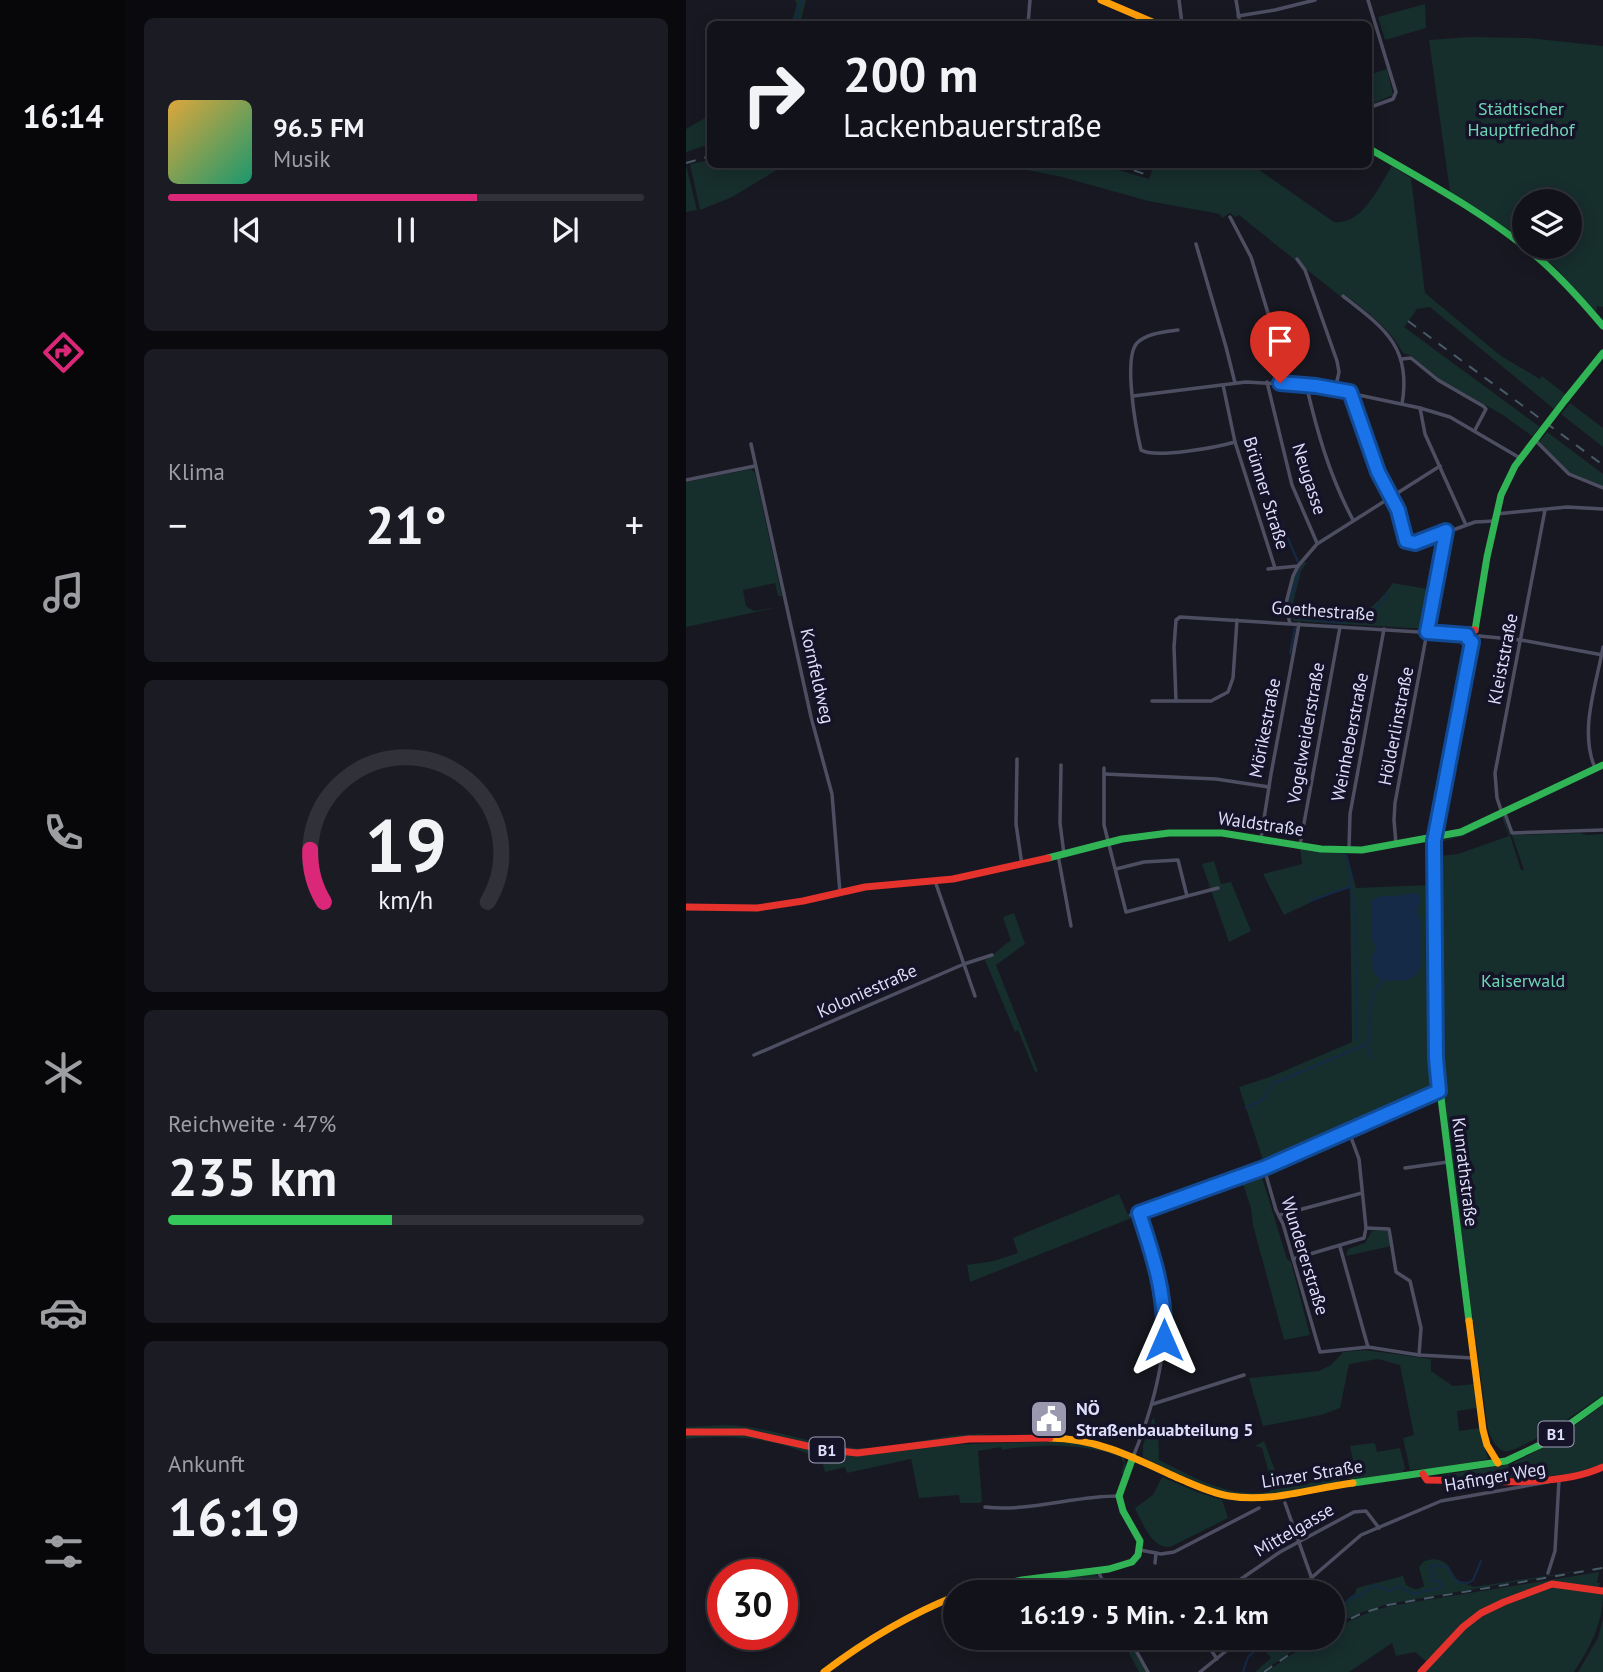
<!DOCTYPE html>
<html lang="de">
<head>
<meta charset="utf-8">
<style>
	body { margin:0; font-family:"PT Sans",sans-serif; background:#1b1b23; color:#f1f3f6; height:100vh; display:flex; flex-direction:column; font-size:26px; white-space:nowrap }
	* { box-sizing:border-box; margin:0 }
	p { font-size:23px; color:#9c9ea2 }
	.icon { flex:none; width:38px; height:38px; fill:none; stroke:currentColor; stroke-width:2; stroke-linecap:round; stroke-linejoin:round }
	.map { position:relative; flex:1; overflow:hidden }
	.details { display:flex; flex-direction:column; gap:18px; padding:18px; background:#0a0a0e; width:560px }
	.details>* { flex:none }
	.guide { position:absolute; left:21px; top:21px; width:665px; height:147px; border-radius:10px; box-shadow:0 4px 18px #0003,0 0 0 2px #313239; background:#12121a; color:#f1f3f6; overflow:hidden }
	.fabs { position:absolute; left:826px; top:189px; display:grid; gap:14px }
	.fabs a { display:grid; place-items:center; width:70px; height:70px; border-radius:50%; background:#12121a; box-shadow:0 4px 18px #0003,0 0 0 2px #313239; font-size:35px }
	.speed { position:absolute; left:21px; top:1559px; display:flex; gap:14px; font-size:35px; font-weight:700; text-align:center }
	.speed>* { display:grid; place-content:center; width:91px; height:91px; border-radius:50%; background:#12121a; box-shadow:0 4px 18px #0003,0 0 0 2px #313239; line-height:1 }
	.speed .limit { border:10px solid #d22; background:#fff; color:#111 }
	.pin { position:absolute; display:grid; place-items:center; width:60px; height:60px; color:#fff; margin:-72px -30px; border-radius:50% 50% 50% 0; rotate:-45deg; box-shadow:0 0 7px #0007 }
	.pin .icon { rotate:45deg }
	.me { position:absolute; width:77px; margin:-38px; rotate:0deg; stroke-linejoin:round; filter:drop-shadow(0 0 5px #0008) }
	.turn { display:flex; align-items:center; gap:24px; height:147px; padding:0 21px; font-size:32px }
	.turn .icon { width:91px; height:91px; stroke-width:2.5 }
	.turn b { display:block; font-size:49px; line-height:60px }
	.big { font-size:52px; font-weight:700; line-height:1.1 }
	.details .card { flex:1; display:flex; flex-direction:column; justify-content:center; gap:10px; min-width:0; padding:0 24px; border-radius:10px; background:#1b1b23 }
	.details .dial { align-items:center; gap:0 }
	.dial svg { height:182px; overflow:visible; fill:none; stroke:#313239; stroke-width:7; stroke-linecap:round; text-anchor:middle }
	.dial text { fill:#f1f3f6; stroke:none }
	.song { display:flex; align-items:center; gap:21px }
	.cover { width:84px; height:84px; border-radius:10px; background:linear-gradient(135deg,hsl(40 70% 55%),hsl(160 70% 35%)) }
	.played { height:7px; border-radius:4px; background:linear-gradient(90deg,#db2777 65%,#313239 65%) }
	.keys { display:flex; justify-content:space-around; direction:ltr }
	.heat { display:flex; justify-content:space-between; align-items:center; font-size:38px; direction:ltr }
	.charge { height:10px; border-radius:5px; background:linear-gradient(90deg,#34c759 47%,#313239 0) }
	.trip { position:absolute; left:257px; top:1580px; width:402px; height:70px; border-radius:35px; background:#12121a; box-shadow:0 4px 18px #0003,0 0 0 2px #313239; font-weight:700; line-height:70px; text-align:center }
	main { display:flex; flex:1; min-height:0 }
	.tabs { display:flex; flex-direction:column; width:126px; justify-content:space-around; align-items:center; background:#07070a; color:#9c9ea2 }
	.tabs .icon { width:49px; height:49px }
	.tabs .current { color:#db2777 }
	.tabs b { font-size:32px; color:#f1f3f6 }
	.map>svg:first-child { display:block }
	.green { fill:#162e2c; fill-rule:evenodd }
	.water { fill:#142a46 }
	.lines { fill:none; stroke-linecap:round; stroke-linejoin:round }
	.stream { stroke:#142a46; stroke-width:2 }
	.street { stroke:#4e4e62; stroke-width:3.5 }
	.fast { stroke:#30b455; stroke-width:7 }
	.slow { stroke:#ff9f0a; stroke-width:7 }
	.jam { stroke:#e5322d; stroke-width:7 }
	.rail { stroke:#485b68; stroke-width:2; stroke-dasharray:10 9; stroke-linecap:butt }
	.fast-bridge { stroke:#30b455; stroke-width:7 }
	.route-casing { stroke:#114b97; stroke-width:18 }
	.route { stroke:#1a73e8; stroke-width:12 }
	.labels { text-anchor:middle; stroke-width:7; stroke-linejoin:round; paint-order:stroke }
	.shield { fill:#151327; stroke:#a2a0bb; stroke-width:2 }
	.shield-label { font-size:16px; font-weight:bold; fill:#deddfb }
	.park-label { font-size:18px; fill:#6fd5b6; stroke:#151327 }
	.street-label { font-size:18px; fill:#deddfb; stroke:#151327 }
	.poi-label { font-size:18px; font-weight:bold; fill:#deddfb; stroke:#151327; text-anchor:start }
</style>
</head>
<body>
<main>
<nav class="tabs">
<b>16:14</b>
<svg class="icon current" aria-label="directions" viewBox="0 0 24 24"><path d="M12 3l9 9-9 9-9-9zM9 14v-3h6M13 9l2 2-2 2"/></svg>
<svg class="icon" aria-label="music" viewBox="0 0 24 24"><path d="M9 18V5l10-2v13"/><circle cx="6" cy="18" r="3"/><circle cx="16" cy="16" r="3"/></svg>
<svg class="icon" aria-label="phone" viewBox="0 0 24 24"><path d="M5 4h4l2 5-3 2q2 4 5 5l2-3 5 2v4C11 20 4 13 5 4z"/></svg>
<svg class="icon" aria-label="climate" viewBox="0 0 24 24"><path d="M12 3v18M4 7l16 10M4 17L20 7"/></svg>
<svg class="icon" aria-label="car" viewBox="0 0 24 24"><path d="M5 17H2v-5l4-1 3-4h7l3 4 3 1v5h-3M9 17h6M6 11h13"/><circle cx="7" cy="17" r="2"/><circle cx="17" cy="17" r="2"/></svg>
<svg class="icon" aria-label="filters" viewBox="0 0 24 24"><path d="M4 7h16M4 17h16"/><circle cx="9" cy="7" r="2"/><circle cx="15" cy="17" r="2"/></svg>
</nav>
<section class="details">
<div class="card">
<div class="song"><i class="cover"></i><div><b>96.5 FM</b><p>Musik</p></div></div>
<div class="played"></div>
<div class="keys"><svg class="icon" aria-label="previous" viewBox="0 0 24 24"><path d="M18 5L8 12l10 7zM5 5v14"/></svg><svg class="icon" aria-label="pause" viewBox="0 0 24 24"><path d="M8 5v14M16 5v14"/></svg><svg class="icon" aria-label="next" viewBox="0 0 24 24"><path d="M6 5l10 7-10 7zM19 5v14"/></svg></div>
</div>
<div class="card"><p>Klima</p>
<div class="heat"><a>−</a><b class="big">21°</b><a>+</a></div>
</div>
<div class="card dial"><svg viewBox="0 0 100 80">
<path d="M14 69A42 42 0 1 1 86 69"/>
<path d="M14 69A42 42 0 0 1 8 46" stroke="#db2777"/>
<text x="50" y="56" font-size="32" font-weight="700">19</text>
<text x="50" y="72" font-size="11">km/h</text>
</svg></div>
<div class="card"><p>Reichweite · 47%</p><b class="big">235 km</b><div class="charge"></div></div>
<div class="card"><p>Ankunft</p><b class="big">16:19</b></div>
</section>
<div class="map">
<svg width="917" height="1672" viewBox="0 0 917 1672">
	<rect width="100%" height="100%" fill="#181822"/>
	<g class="green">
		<path d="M109 0H120L114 24H105L111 4Z"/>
		<path d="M739 4 740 28 699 40 692 17Z"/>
		<path d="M784 37 843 38 917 46V307L911 306 910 312 869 267 843 247H884V201H838V243L803 217 764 192 743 40Z"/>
		<path d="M701 69 707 95 683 105V75Z"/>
		<path d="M24 115V144L0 152V129Z"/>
		<path d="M24 160V164L99 165 46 197 14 210 4 164Z"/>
		<path d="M0 165 11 210 0 212Z"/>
		<path d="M317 165H416L463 179 468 165H566L648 222C677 225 693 186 706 166L725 178 739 293 815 356 854 379 856 376 879 394 868 409 744 307 731 309 718 327 854 427 846 436 817 415 753 379 726 356 717 353C704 328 680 311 658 294L655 297 553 215 549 217 544 213 536 218 534 214 462 201 376 177Z"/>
		<path d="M884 403 917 428V447L875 414Z"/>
		<path d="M861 432 917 474V487L883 472 853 442Z"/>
		<path d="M65 469 69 473 96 596H92L89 583 57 590 60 606 68 611 98 606 0 627V482Z"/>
		<path d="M618 562H621L615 571 605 611 606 615 661 619C681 614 695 600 707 583L747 590 740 629 608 621C594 608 606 573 618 562Z"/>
		<path d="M816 815 818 816 835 870H838L826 835 894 833 901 835 917 834V1395C902 1405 832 1455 818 1451 809 1448 805 1437 802 1430L753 1073 750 842 775 835ZM816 817 823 836 772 854 754 856V842L777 836Z"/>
		<path d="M614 847 661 854 670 888 745 885 751 1090 578 1163 553 1087 584 1077 666 1042 664 888 638 896 598 915 577 874 616 864Z"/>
		<path d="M528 861 535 884 545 882 565 931 543 942 516 864Z"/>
		<path d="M328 913 339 944 310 965 352 1071 349 1072 332 1030 329 1032 299 960C310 955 314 946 325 941L317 917Z"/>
		<path d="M574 1171 601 1259 605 1262 624 1335 598 1340 567 1225 565 1208 555 1178Z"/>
		<path d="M433 1194 441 1213 448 1217 284 1282 281 1265 308 1261 332 1253 327 1238Z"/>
		<path d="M701 1230 705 1246 660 1256 662 1249 679 1243 686 1231Z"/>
		<path d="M679 1350 745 1359V1371L767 1386 788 1384 791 1408 771 1411 773 1431 794 1428 802 1459 769 1467 724 1470 717 1438 728 1435 714 1365 692 1359 663 1364 654 1408 635 1415 577 1426 563 1378 633 1371 645 1365 657 1352Z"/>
		<path d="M917 1405V1464C880 1483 802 1476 757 1477V1475L826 1464 863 1444Z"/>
		<path d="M467 1418 469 1419 468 1423 472 1424 473 1460C509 1478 542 1498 584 1492L586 1484 576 1448 569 1446 578 1441 593 1481H600L602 1487 655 1477V1480L651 1483C586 1496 555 1505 492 1475 480 1469 468 1464 457 1457V1445Z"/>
		<path d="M40 1425C84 1426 124 1445 168 1448 199 1450 232 1441 264 1436 280 1434 296 1434 312 1433L171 1450 136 1446 60 1429 0 1430V1427Z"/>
		<path d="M6 1434H59L135 1451 170 1455 253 1445 377 1441 394 1443 434 1455 438 1458 440 1467 438 1473 435 1474 438 1464 435 1457C397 1443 356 1443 316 1450L315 1447 292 1451 296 1501 294 1503H274L273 1495 233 1498 225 1459 161 1473 159 1467 139 1472 136 1460C91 1438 49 1434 0 1439V1435Z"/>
		<path d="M687 1443 689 1444 691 1452 714 1448 719 1468 717 1472 665 1480 659 1476 675 1471 673 1464 668 1465 664 1446Z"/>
		<path d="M476 1477 511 1492 536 1500 542 1518 484 1547C466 1549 456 1522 449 1508L467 1495Z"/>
		<path d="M747 1559C767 1562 761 1569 772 1580 776 1583 784 1585 788 1587L915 1567 702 1604 674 1613 648 1625V1611C658 1608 659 1598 669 1594L671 1588 717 1576 720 1585C727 1589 732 1591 738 1586L733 1567 738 1561Z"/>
		<path d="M913 1572 911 1583H914L913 1587 866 1582 855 1584 788 1616 762 1638 741 1662 729 1652 710 1656 706 1643 663 1672H580L630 1638H648V1628L688 1610 710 1605Z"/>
		<path d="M408 1574 412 1576 420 1592H402L379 1586 308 1592 347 1581Z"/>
		<path d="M866 1586 917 1593C917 1624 904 1647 888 1672H737L779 1628 796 1615Z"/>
		<path d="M917 1619V1672H892L912 1638Z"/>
		<path d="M435 1638H441L460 1672H453Z"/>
		<path d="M568 1638H625L576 1672H569L585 1658Z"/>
	</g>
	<path class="water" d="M723 893 733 894 735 898 731 911 736 923 735 967 730 975 722 980 696 981 687 971 686 957 690 947 685 937V901C695 892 712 899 723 893Z"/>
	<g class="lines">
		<g class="stream">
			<path d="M109 24 115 0"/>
			<path d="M587 504 612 562"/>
			<path d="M613 570 603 607V612L608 618C652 621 672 633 702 594"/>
			<path d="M604 653 609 628"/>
			<path d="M660 855 666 878 664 887 669 905 671 1040"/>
			<path d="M624 901 663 887"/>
			<path d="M681 1046 685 1058"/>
			<path d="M560 1108 576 1100 586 1084 681 1044C686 1024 679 995 698 980"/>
			<path d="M648 1613 657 1609 664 1598 675 1595 689 1585 704 1591 713 1586 726 1594 754 1588 756 1585 754 1582 745 1580 748 1574 744 1568 747 1565 761 1567 771 1582 782 1583 787 1580 795 1561"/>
			<path d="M583 1638H585"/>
			<path d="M557 1672 562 1657 568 1652 564 1643 567 1638"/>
		</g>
		<g class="street">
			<path d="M493 0 496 24"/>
			<path d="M550 0 554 24"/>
			<path d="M682 0 710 92 707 99 682 108"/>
			<path d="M552 16 589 10 629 0"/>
			<path d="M342 24 344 0"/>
			<path d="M544 217 565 257 588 333 594 366V383"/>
			<path d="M510 244 540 347 549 383"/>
			<path d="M611 259 619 270 651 361 653 372 649 390"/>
			<path d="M657 296C698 328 726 347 716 404"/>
			<path d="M492 330C478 332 461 333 451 343 437 358 450 429 455 450 469 459 532 447 549 442"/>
			<path d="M716 359 725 358 752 380 797 406 800 409 789 430"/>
			<path d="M581 382 606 485 631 543"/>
			<path d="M620 384C631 432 644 477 667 520"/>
			<path d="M537 385 549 442 589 568"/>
			<path d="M664 392 692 472 712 510 721 543 734 542 789 522 809 521"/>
			<path d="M447 396 560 382 630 386 734 408 764 417 834 458"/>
			<path d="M734 408 739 434 780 525"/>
			<path d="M849 440 883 474 917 488"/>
			<path d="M65 444 125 717 146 794 154 893"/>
			<path d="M0 480 69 466"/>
			<path d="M810 514 881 507 917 509"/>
			<path d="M582 569 612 566"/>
			<path d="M604 623 599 607 607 576 612 566 631 544 754 466"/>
			<path d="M793 636 835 640 917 655"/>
			<path d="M466 701H525L542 692 547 678 551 620"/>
			<path d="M490 701 488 647 490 620 494 617 781 635"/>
			<path d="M331 759 330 824 336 865"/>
			<path d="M375 765 374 823 378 854"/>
			<path d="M418 768V825L440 912 532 888"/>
			<path d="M909 768C893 730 910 687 917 647"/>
			<path d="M418 774 530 779 583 787"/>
			<path d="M818 811 826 833 917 830"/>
			<path d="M816 813 811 798 809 773 859 510"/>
			<path d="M575 838 585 774 613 624"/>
			<path d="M710 844 708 820 709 803 760 531"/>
			<path d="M614 845 654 627"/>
			<path d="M663 849 664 814 698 629"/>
			<path d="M372 855 385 926"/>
			<path d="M430 869 458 862 492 860 501 896"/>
			<path d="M249 881 289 996"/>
			<path d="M68 1055 278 964 306 955"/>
			<path d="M578 1168 590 1210 597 1224 634 1352 682 1347 733 1355 787 1358"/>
			<path d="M719 1168 762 1162"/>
			<path d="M445 1215 486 1202 578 1168 753 1091"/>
			<path d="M594 1215 676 1193"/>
			<path d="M680 1228 703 1229 710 1272 724 1281 735 1328 733 1355"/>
			<path d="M654 1247 682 1347"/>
			<path d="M607 1259 678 1238 680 1228 673 1159 663 1132"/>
			<path d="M467 1404 558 1375"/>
			<path d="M447 1457C472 1396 487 1334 472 1269 467 1250 460 1231 453 1213"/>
			<path d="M599 1503 626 1579"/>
			<path d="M299 1507C344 1512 387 1496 432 1496"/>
			<path d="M454 1550 475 1554 488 1552 573 1508"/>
			<path d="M469 1563 470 1553"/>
			<path d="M412 1571 422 1592"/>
			<path d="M862 1573 869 1551 873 1480"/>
			<path d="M484 1588 487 1592"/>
			<path d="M536 1592 594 1552 668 1512 680 1511 693 1528"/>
			<path d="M609 1592 675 1535 755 1501 862 1482"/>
			<path d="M443 1638 462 1672"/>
			<path d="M517 1638 531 1659"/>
			<path d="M449 1647 466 1638"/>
			<path d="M514 1672 556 1638"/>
		</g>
		<g class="fast">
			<path d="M682 148C739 181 799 213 850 256 875 277 896 301 917 326"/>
			<path d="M880 399 917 353"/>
			<path d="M789 630 801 557 815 495 829 466 851 437"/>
			<path d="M362 858 436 839 483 833H536L635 849 676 850 775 832 917 765"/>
			<path d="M783 1321 750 1058 748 838 787 642"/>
			<path d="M667 1483 820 1461 856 1444 917 1400"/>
			<path d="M282 1592 336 1580 423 1569 446 1562 452 1555 454 1541 437 1511 433 1496 447 1457"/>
		</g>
		<g class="slow">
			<path d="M415 0 471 24"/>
			<path d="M783 1321 797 1430 801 1445 812 1463"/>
			<path d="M364 1438C411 1438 451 1459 492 1478 509 1485 525 1493 543 1496 585 1503 626 1488 667 1483"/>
			<path d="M138 1672C179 1641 222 1615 270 1596"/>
		</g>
		<g class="jam">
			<path d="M787 642 782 639 781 635 785 630H789"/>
			<path d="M0 907 71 908 117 901 179 887 267 879 362 858"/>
			<path d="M0 1432H59L135 1449 171 1453 283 1439 364 1438"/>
			<path d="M737 1474 741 1480C793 1480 871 1489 917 1467"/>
			<path d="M735 1672 777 1627 795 1613 818 1602 866 1584 917 1591"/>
		</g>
		<g class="rail">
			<path d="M0 163 24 156"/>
			<path d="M430 164 464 176"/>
			<path d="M722 321 917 465"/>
			<path d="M648 1627 674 1614 702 1605 917 1568"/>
			<path d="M578 1672 627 1638"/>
		</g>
		<path class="fast-bridge" d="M851 437 880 399"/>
	</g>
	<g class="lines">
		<defs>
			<path id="route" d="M478 1340C480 1294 467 1255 453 1213L578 1168 753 1091 750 1058 748 841 786 642 782 639 781 635 741 632 760 531 729 543 720 541 712 510 692 472 664 392 630 386 594 383"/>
		</defs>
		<use href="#route" class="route-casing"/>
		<use href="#route" class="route"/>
	</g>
	<defs>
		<symbol id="civic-square" viewBox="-11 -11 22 22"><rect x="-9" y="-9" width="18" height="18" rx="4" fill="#9998af" stroke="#151327"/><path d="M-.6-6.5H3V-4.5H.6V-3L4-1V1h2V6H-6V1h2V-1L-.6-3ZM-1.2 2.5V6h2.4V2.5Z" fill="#fff"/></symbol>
	</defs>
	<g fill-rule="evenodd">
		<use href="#civic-square" x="341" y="1397" width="44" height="44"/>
	</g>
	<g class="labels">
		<g class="shield">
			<rect x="852.5" y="1421.5" width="35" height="25" rx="5"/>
			<rect x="123.5" y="1437.5" width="35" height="25" rx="5"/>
		</g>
		<g class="shield-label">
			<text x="870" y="1440">B1</text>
			<text x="141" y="1456">B1</text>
		</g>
		<g class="park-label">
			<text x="835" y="115">Städtischer<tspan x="835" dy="21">Hauptfriedhof</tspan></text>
			<text x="837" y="987">Kaiserwald</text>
		</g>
		<g class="street-label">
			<text transform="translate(623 479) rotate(72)" y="6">Neugasse</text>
			<text transform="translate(580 493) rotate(73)" y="6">Brünner Straße</text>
			<text transform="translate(637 611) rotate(4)" y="6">Goethestraße</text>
			<text transform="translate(817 659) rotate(-79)" y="6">Kleiststraße</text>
			<text transform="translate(131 676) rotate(77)" y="6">Kornfeldweg</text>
			<text transform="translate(710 726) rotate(-79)" y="6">Hölderlinstraße</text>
			<text transform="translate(579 728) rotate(-79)" y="6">Mörikestraße</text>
			<text transform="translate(620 733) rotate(-80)" y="6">Vogelweiderstraße</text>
			<text transform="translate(664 737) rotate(-79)" y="6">Weinheberstraße</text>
			<text transform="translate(575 824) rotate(8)" y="6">Waldstraße</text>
			<text transform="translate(181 991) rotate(-24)" y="6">Koloniestraße</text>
			<text transform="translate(779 1172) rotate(83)" y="6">Kunrathstraße</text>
			<text transform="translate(619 1256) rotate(73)" y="6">Wundererstraße</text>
			<text transform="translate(626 1474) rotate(-9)" y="6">Linzer Straße</text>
			<text transform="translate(809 1477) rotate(-10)" y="6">Hafinger Weg</text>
			<text transform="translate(608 1530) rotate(-30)" y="6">Mittelgasse</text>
		</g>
		<g class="poi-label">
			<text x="390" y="1415">NÖ<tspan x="390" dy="21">Straßenbauabteilung 5</tspan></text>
		</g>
	</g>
</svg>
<div class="fabs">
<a><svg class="icon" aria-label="layers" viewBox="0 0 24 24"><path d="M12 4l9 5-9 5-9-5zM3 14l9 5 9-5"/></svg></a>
</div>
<div class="speed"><div class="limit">30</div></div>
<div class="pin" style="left:594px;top:383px;background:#d93025"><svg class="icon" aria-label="arrive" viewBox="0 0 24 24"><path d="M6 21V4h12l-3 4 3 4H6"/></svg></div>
<svg class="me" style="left:478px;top:1340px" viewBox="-20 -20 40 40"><path d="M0-17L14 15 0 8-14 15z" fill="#1a73e8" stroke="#fff" stroke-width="4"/></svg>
<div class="trip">16:19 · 5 Min. · 2.1 km</div>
<div class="guide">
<div class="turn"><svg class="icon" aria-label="right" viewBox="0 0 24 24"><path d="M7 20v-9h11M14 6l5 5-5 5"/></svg><div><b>200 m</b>Lackenbauerstraße</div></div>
</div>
</div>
</main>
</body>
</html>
